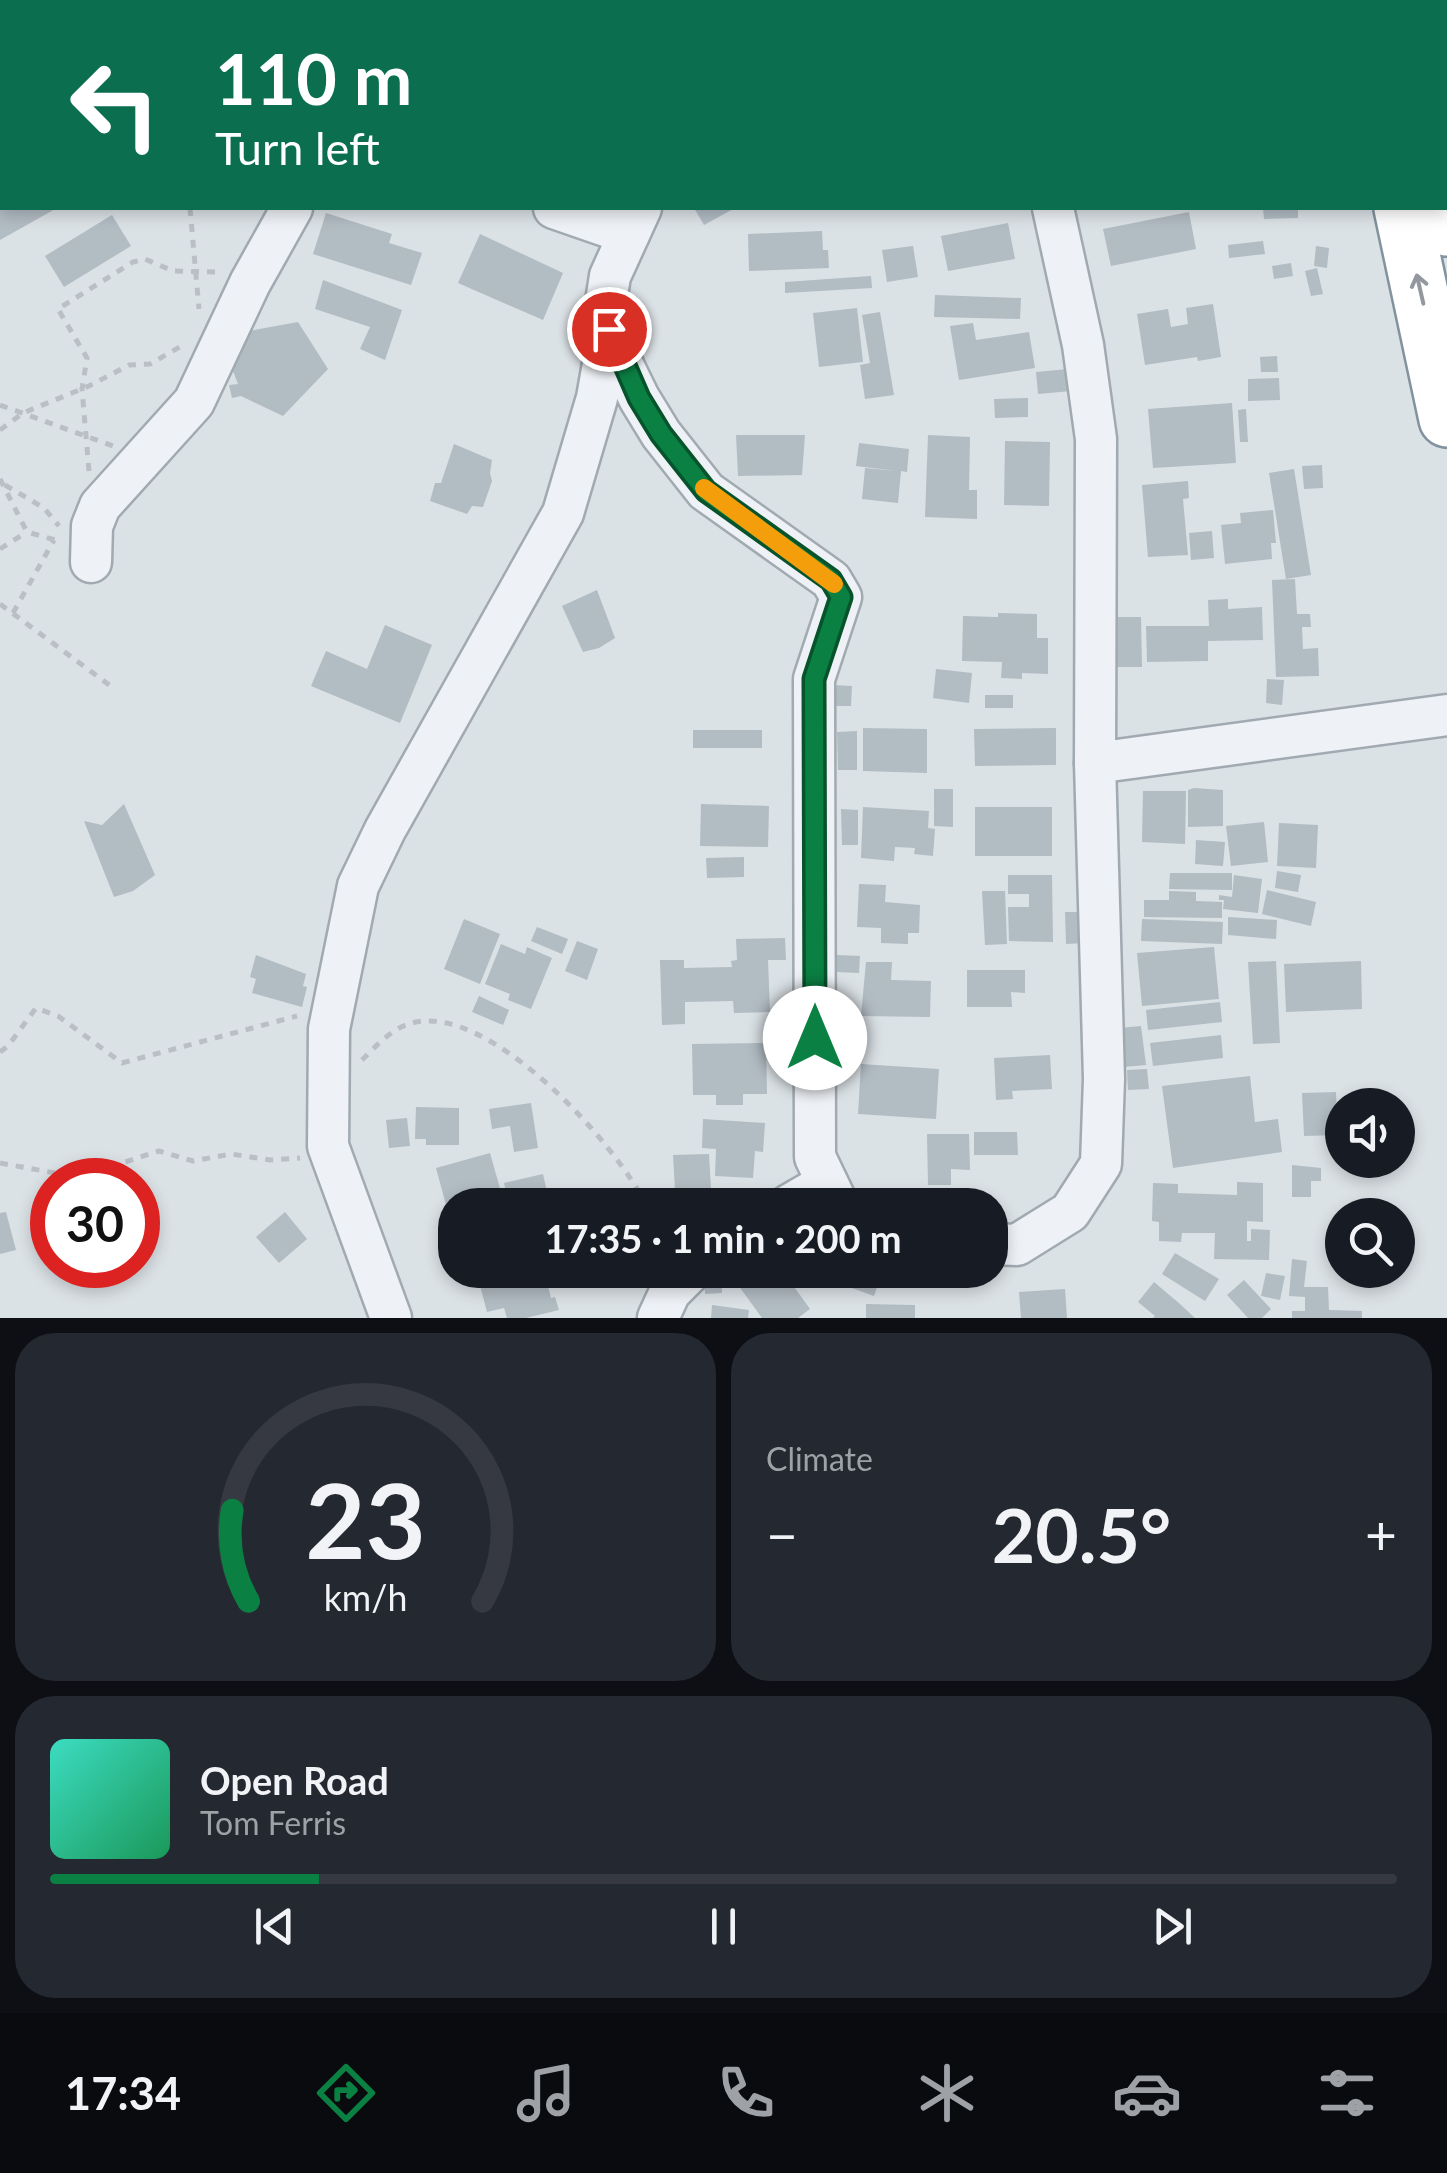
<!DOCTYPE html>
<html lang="en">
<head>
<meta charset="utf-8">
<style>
	body { margin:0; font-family:Lato,sans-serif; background:#242831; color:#f1f3f6; height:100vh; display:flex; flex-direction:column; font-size:38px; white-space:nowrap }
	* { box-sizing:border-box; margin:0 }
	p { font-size:32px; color:#9ea1a6 }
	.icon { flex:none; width:55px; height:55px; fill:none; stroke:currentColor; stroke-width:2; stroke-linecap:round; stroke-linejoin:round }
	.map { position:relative; height:1318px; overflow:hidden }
	.details { display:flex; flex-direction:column; gap:15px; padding:15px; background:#0d0f14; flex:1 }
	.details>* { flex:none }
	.top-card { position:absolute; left:0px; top:0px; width:1448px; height:210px; box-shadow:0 5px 15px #0003; background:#0b6e4f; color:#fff; overflow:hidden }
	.tools { position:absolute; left:1325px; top:1088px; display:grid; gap:20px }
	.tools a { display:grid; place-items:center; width:90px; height:90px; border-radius:50%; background:#171b24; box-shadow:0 5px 15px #0003; font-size:50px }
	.speed { position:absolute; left:30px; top:1158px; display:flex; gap:20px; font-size:50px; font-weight:700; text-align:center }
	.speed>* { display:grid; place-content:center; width:130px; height:130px; border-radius:50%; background:#171b24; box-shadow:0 5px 15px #0003; line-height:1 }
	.speed .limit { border:15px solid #d22; background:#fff; color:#111 }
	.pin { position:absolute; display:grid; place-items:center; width:85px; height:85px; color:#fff; margin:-42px; border:5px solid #fff; border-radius:50%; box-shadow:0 2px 10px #0007 }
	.me { position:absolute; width:110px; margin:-55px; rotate:0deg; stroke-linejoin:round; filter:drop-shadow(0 0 8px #0008) }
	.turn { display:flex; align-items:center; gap:35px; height:210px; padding:0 50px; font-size:45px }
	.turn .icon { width:130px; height:130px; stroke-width:2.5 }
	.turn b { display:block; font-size:70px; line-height:85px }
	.big { font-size:75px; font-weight:700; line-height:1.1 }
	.details .tile { flex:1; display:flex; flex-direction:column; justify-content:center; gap:15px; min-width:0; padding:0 35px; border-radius:40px; background:#242831 }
	.details .dial { align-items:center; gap:0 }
	.dial svg { height:260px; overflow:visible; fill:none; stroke:#363941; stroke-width:7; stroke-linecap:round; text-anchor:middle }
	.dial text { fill:#f1f3f6; stroke:none }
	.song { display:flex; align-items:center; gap:30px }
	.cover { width:120px; height:120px; border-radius:15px; background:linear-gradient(135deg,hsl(170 70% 55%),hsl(150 70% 35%)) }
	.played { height:10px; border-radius:5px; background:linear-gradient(90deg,#0b8043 20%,#363941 20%) }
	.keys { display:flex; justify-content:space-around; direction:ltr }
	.heat { display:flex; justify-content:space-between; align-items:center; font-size:55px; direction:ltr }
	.details .tiles { flex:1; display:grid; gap:15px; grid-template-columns:1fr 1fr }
	.tile:last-child { grid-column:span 2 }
	.trip { position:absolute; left:438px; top:1188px; width:570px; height:100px; border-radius:40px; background:#171b24; box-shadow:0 5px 15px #0003; font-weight:700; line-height:100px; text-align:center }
	.menu { display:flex; height:160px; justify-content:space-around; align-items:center; background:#090b0e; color:#9ea1a6 }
	.menu .icon { width:70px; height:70px }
	.menu .active { color:#0b8043 }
	.menu b { font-size:45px; color:#f1f3f6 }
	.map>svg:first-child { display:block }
	.building { fill:#b2bcc3 }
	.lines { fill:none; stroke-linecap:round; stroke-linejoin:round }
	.minor-casing { stroke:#a0aab0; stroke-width:45 }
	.highway-casing { stroke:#82929e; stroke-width:60 }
	.path { stroke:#b9bfc5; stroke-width:5; stroke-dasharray:8 8; stroke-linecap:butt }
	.minor { stroke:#eef1f5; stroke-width:40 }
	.highway { stroke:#fff; stroke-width:55 }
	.oneway { stroke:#92989e }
	.route-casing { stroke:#07532c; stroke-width:25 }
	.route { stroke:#0b8043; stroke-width:18 }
	.slow { stroke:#f59e0b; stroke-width:18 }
</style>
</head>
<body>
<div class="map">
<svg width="1447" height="1318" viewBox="0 0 1447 1318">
	<rect width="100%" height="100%" fill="#dbe2e6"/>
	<g class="building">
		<path d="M0 208H57L0 240Z"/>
		<path d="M694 208H735L704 225Z"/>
		<path d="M1263 208H1298V218L1264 219Z"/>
		<path d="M1189 212 1196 249 1111 266 1103 229Z"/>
		<path d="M326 213 392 234 389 243 422 253 411 285 313 254Z"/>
		<path d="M112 215 131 246 64 287 45 256Z"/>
		<path d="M1008 223 1015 259 948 271 941 236Z"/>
		<path d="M822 231 823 250H828L829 268 749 271 748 234Z"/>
		<path d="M480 234 563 273 543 320 458 283Z"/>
		<path d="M1263 241 1265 254 1229 258 1228 245Z"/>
		<path d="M913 246 918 277 887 282 882 250Z"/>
		<path d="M1316 246 1329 248 1327 268 1314 266Z"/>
		<path d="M1291 263 1293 276 1274 279 1272 266Z"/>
		<path d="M1317 268 1323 294 1311 296 1305 271Z"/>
		<path d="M871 276 872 288 785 293V282Z"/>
		<path d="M323 280 402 310 385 360 360 349 370 327 315 309Z"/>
		<path d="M935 295 1021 298 1020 319 934 317Z"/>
		<path d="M1213 304 1221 357 1198 361 1197 357 1145 365 1137 314 1168 309 1171 327 1188 324 1186 308Z"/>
		<path d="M857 308 863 362 819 367 813 313Z"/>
		<path d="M880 312 894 395 865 399 860 365 870 363 862 315Z"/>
		<path d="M298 322 328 369 283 416 241 396 232 398 229 385 238 384 231 366 243 332Z"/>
		<path d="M973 323 976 340 1029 332 1035 368 959 380 950 326Z"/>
		<path d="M1277 356 1278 372H1261L1260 357Z"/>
		<path d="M1068 369 1071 391 1038 394 1036 372Z"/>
		<path d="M1279 378 1280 400 1248 401V379Z"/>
		<path d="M1028 398V417L995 418 994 399Z"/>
		<path d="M1232 403 1236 463 1153 468 1148 409Z"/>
		<path d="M1246 409 1248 442H1240L1238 410Z"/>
		<path d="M736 435H805L802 475 738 476Z"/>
		<path d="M928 435 970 437 969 490H977V519L925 517Z"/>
		<path d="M1005 441 1050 442 1049 506 1004 505Z"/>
		<path d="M859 443 909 449 907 472 901 471 898 503 862 499 865 468 897 471 856 466Z"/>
		<path d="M454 444 492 460 490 473 492 481 483 507 472 506 467 514 430 501 435 483H441Z"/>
		<path d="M1322 465 1323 488 1304 489 1302 466Z"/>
		<path d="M1294 469 1311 575 1286 579 1269 473Z"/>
		<path d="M1188 481 1189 498 1183 499 1188 555 1148 557 1142 485Z"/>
		<path d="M1273 510 1276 543H1271L1272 559 1225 564 1221 525 1241 523 1240 513Z"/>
		<path d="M1212 531 1214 558 1191 560 1189 533Z"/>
		<path d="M1295 579 1297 614H1310L1311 627H1302L1303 649 1318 648 1319 676 1276 677 1272 580Z"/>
		<path d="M597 590 615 638 599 648 583 652 562 606Z"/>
		<path d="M1228 599V609L1262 607 1263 640 1208 641V661L1147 662 1146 626H1209L1208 600Z"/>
		<path d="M998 613 1037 614V638H1048V674L1022 673V679L1001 678 1002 662 962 661 963 616 998 617Z"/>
		<path d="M1116 617H1141L1142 667H1117Z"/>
		<path d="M385 625 432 645 400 723 311 686 326 651 367 669Z"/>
		<path d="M936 669 972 673 969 703 933 698Z"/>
		<path d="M1267 679 1284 680 1282 705 1266 703Z"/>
		<path d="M834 685 852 686 851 706H833Z"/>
		<rect x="985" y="695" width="28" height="13"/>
		<path d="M863 728 927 729V773L863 771Z"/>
		<path d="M1056 728V765L975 766 974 729Z"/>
		<rect x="693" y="730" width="69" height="18"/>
		<path d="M857 731V770H838L837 732Z"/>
		<path d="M1194 788 1223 790V826L1188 827V790Z"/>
		<path d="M934 789H953V827L934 826Z"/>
		<path d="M1143 791H1186L1185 844 1142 842Z"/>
		<path d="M124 804 155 875 133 891 114 897 84 821 102 825Z"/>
		<path d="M701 804 769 806 768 847 700 846Z"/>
		<path d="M863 807 929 811 928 828 935 829 933 856 914 854 915 848 895 847 894 861 861 858Z"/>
		<rect x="975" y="807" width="77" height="49"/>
		<path d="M841 809 858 810V845H842Z"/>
		<path d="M1264 822 1268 862 1231 866 1226 826Z"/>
		<path d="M1279 823 1318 825 1316 868 1277 866Z"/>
		<path d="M1196 840 1225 842 1223 866 1195 864Z"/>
		<path d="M744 857V877L707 878 706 858Z"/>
		<path d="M1277 871 1301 875 1298 892 1275 888Z"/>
		<path d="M1170 873H1232V890L1169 889Z"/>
		<path d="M1008 875H1052L1053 942 1009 941 1008 907H1029V894H1008Z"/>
		<path d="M1234 875 1262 879 1258 913 1223 909 1224 900H1219V895L1232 897Z"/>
		<path d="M859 884 886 885 885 902 920 905 919 933H908V944L881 943V928L857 927Z"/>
		<path d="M1267 890 1316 902 1311 926 1262 914Z"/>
		<path d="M982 891H1005L1007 944 985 945Z"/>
		<path d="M1169 891 1196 892V901L1222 902V918L1144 917V900H1169Z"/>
		<path d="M1065 912H1085L1086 943 1066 944Z"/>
		<path d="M1228 917 1277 920 1276 939 1228 935Z"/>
		<path d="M464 919 500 934 480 984 444 969Z"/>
		<path d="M1142 919 1223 922 1222 944 1141 941Z"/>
		<path d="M537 927 568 939 562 954 531 941Z"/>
		<path d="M785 938 786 960H768L770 1012 734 1013 733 1001 685 1002V1024L662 1025 660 960H684V968L732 967 731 961 737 960 736 939Z"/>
		<path d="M577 941 598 949 587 980 565 971Z"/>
		<path d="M501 944 525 954 527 947 552 958 531 1009 508 1000 510 994 485 984Z"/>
		<path d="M1214 947 1219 999 1142 1006 1137 953Z"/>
		<path d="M256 955 306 974 303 986 307 987 302 1007 252 993 256 979 250 977Z"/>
		<path d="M837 955 860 956 859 973 837 972Z"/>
		<path d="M1276 961 1280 1043 1253 1044 1248 962Z"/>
		<path d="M1361 961 1362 1009 1286 1012 1284 964Z"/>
		<path d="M866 962H892L891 980 931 981 930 1017 861 1016Z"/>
		<path d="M967 970H1025V993L1011 992 1012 1007H967Z"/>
		<path d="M479 996 509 1010 503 1025 472 1012Z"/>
		<path d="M1220 1002 1222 1022 1148 1030 1146 1010Z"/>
		<path d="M1141 1026 1146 1065 1124 1067 1119 1028Z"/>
		<path d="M1221 1035 1223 1058 1153 1066 1150 1043Z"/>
		<path d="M766 1043 767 1094H743V1105H716V1095H693L692 1044Z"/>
		<path d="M1050 1055 1052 1089 1012 1091 1013 1099 996 1100 994 1058Z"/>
		<path d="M861 1064 939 1069 936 1119 858 1114Z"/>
		<path d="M1147 1069 1149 1089 1128 1090 1127 1070Z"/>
		<path d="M1250 1076 1255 1122 1278 1119 1282 1152 1173 1168 1162 1086Z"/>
		<path d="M1336 1092 1338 1135 1304 1136 1302 1093Z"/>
		<path d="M531 1103 538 1148 514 1152 510 1126 492 1129 489 1109Z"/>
		<path d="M416 1107 459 1108V1145H426V1139H415Z"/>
		<path d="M407 1118 410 1146 389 1148 386 1120Z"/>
		<path d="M703 1119 765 1123 763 1152 755 1151 753 1178 715 1176 716 1149 702 1148Z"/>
		<path d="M974 1132H1017L1018 1155H974Z"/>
		<path d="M927 1134H969L970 1170 951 1169V1185H928Z"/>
		<path d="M490 1153 503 1199 482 1205 479 1196 446 1205 436 1168Z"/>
		<path d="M709 1154 711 1189 675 1190 673 1155Z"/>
		<path d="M1292 1165 1321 1168V1181H1311V1197H1292Z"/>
		<path d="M543 1174 550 1205H509L504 1183Z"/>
		<path d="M1237 1182 1263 1183V1222L1247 1221V1241H1251V1229L1270 1230 1269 1260 1214 1259 1215 1233H1182L1181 1242 1159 1241V1222L1152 1221 1153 1183 1178 1184V1193L1237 1195Z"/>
		<path d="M6 1212 16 1250 0 1254V1213Z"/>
		<path d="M285 1212 307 1239 279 1263 256 1237Z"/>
		<path d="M1175 1253 1219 1279 1205 1301 1162 1274Z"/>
		<path d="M1292 1259 1307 1261 1304 1287H1328L1329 1310 1362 1311V1318H1292V1311H1305V1297L1289 1296Z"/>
		<path d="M476 1270H544L551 1298 555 1297 559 1310 526 1318H507L504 1308 487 1312Z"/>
		<path d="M704 1270H721L722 1293 705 1294Z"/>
		<path d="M744 1270H782L810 1309 798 1318H762L733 1278Z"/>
		<path d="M856 1270H883L874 1296 849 1287Z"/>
		<path d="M1266 1273 1285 1276 1280 1300 1261 1296Z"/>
		<path d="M1244 1280 1271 1309 1262 1318H1248L1227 1295Z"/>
		<path d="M1154 1282 1180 1304 1195 1318H1153L1155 1316 1138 1302Z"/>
		<path d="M1065 1289 1067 1318H1021L1019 1292Z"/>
		<path d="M866 1304 915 1305V1318H866Z"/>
		<path d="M712 1305 749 1310 748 1318H711Z"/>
	</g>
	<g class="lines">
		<defs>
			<g id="minor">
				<path d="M37 0 38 2"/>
				<path d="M295 0 296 2"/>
				<path d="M653 0V2"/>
				<path d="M1432 0V2"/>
				<path d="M702 2 703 0"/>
				<path d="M1445 75 1447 86"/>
				<path d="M554 208 629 234"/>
				<path d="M641 208 610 276 605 308 620 359 639 398 661 434 706 491 831 580 841 597 814 679 815 1157 838 1205"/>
				<path d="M91 562 92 526 100 506 194 402 250 283 292 208"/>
				<path d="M1095 763 1447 715"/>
				<path d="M789 1205 827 1183"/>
				<path d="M990 1244 1017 1245 1070 1212 1101 1164 1104 1079 1095 763 1096 439 1083 345 1053 208"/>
				<path d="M391 1318 328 1146 329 1029 358 886 385 830 563 513 597 398 609 330"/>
				<path d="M658 1318 670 1292 692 1270"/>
			</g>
			<g id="highway">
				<path d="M1355 0V2"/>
				<path d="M1397 0 1398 2"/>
				<path d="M1402 208 1447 419"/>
				<path d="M1443 208 1447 228"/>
			</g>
		</defs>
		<use href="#minor" class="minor-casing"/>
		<use href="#highway" class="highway-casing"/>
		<g class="path">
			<path d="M0 14 2 13"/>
			<path d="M0 117 2 119"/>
			<path d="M0 139 2 135"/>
			<path d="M190 208 199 309"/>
			<path d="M0 405 113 446"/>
			<path d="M0 430 23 413 89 386 129 365 150 364 185 344"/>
			<path d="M89 471 82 389 87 358 58 309 133 262 145 259 173 271 220 272"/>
			<path d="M0 479 27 532 59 541"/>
			<path d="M5 485 44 508 59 526"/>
			<path d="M0 549 27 532"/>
			<path d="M0 604 112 687"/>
			<path d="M13 613 54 540"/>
			<path d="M0 1052 8 1046 36 1008 58 1016 122 1063 297 1016"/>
			<path d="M362 1060C376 1046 392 1028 412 1023 488 1002 616 1143 646 1205"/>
			<path d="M0 1163 66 1175 119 1164 159 1151 193 1161 231 1154 270 1160 300 1158"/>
		</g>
		<use href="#minor" class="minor"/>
		<use href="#highway" class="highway"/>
	</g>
	<defs><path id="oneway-shaft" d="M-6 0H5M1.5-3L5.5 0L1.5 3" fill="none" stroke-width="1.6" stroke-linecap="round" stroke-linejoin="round" transform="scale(2.5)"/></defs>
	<use class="oneway" href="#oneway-shaft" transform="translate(1420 289) rotate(-103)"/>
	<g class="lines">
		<defs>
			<path id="route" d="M609 329 639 398 661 434 706 491 831 580 841 597 814 679 815 1038"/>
		</defs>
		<use href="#route" class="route-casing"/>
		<use href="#route" class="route"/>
		<path class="slow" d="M704 488 834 584"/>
	</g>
</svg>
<div class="tools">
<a><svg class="icon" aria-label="sound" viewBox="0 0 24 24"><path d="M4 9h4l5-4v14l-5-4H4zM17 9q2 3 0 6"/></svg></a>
<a><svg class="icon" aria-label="search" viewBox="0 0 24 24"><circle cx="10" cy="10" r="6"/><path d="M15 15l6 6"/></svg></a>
</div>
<div class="speed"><div class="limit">30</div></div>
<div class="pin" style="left:609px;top:329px;background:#d93025"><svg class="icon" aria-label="arrive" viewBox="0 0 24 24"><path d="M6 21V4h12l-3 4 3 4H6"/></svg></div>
<svg class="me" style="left:815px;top:1038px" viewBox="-20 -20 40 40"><circle r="19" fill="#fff"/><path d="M0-13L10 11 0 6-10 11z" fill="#0b8043"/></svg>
<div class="trip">17:35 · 1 min · 200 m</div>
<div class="top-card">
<div class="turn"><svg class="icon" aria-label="left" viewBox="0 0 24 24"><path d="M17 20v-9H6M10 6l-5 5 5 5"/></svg><div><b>110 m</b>Turn left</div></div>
</div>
</div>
<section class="details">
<div class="tiles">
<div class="tile dial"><svg viewBox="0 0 100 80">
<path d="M14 69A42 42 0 1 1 86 69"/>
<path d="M14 69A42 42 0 0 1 9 41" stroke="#0b8043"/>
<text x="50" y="56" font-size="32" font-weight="700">23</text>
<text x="50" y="72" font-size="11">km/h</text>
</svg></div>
<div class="tile"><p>Climate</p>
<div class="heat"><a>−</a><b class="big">20.5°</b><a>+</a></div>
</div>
<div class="tile">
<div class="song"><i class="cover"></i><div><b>Open Road</b><p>Tom Ferris</p></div></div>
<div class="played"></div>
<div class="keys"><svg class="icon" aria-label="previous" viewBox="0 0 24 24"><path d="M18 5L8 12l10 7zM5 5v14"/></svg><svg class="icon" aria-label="pause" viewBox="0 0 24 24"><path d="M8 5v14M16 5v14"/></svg><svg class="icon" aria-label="next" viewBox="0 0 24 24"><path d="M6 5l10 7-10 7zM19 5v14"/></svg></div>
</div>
</div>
</section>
<nav class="menu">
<b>17:34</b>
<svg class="icon active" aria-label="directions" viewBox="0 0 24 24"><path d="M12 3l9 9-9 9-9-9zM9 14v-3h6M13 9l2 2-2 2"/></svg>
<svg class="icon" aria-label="music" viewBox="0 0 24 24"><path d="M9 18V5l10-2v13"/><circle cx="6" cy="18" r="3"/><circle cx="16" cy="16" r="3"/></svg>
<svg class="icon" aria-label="phone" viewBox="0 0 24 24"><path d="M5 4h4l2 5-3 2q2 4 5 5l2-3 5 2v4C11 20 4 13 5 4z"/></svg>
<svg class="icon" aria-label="climate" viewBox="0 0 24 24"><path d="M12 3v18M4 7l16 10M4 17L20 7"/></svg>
<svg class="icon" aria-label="car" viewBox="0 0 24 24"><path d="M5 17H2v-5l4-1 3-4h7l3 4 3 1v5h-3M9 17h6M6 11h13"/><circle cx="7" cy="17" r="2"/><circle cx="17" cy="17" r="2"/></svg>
<svg class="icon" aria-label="filters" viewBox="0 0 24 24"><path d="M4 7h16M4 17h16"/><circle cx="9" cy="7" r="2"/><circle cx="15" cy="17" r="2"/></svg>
</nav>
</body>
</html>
